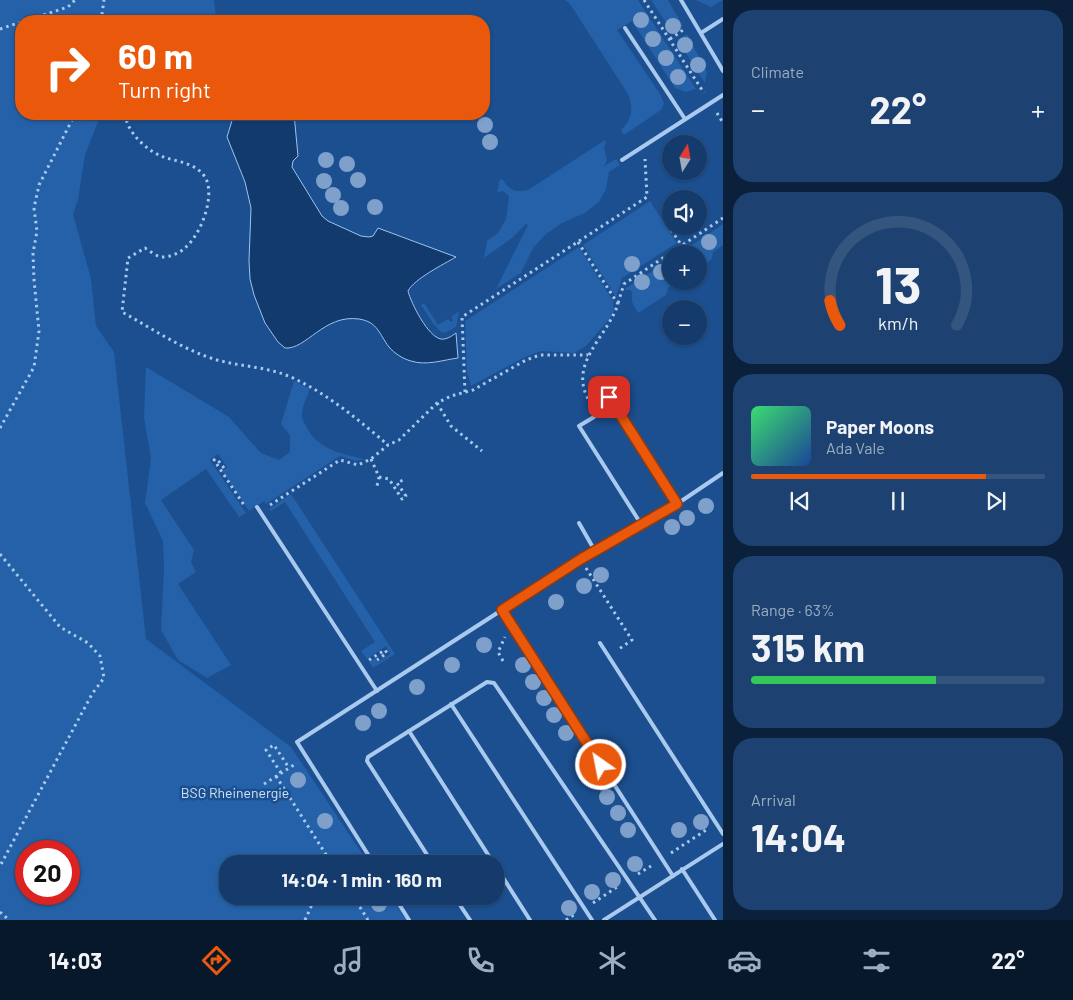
<!DOCTYPE html>
<html lang="en">
<head>
<meta charset="utf-8">
<style>
	body { margin:0; font-family:Barlow,sans-serif; background:#1d4271; color:#f1f3f6; height:100vh; display:flex; flex-direction:column; font-size:19px; white-space:nowrap }
	* { box-sizing:border-box; margin:0 }
	p { font-size:16px; color:#9dadc1 }
	.icon { flex:none; width:28px; height:28px; fill:none; stroke:currentColor; stroke-width:2; stroke-linecap:round; stroke-linejoin:round }
	.map { position:relative; flex:1; overflow:hidden }
	.details { display:flex; flex-direction:column; gap:10px; padding:10px; background:#0b203b; width:350px }
	.details>* { flex:none }
	.hud { position:absolute; left:15px; top:15px; width:475px; height:105px; border-radius:20px; box-shadow:0 1px 4px #0004,0 0 0 1px #33557e; background:#ea580c; color:#fff; overflow:hidden }
	.needle { width:32px; rotate:11deg }
	.tools { position:absolute; left:662px; top:135px; display:grid; gap:10px }
	.tools a { display:grid; place-items:center; width:45px; height:45px; border-radius:50%; background:#143b6b; box-shadow:0 1px 4px #0004,0 0 0 1px #33557e; font-size:25px }
	.speed { position:absolute; left:15px; top:840px; display:flex; gap:10px; font-size:25px; font-weight:700; text-align:center }
	.speed>* { display:grid; place-content:center; width:65px; height:65px; border-radius:50%; background:#143b6b; box-shadow:0 1px 4px #0004,0 0 0 1px #33557e; line-height:1 }
	.speed .limit { border:8px solid #d22; background:#fff; color:#111 }
	.pin { position:absolute; display:grid; place-items:center; width:42px; height:42px; color:#fff; margin:-21px; border-radius:10px; box-shadow:0 2px 8px #0006 }
	.me { position:absolute; width:55px; margin:-28px; rotate:327deg; stroke-linejoin:round; filter:drop-shadow(0 0 4px #0008) }
	.turn { display:flex; align-items:center; gap:18px; height:105px; padding:0 20px; font-size:22px }
	.turn .icon { width:65px; height:65px; stroke-width:2.5 }
	.turn b { display:block; font-size:35px; line-height:42px }
	.big { font-size:38px; font-weight:700; line-height:1.1 }
	.details .tile { flex:1; display:flex; flex-direction:column; justify-content:center; gap:8px; min-width:0; padding:0 18px; border-radius:20px; background:#1d4271 }
	.details .dial { align-items:center; gap:0 }
	.dial svg { height:130px; overflow:visible; fill:none; stroke:#33557e; stroke-width:7; stroke-linecap:round; text-anchor:middle }
	.dial text { fill:#f1f3f6; stroke:none }
	.song { display:flex; align-items:center; gap:15px }
	.cover { width:60px; height:60px; border-radius:8px; background:linear-gradient(135deg,hsl(140 70% 55%),hsl(220 70% 35%)) }
	.played { height:5px; border-radius:2px; background:linear-gradient(90deg,#ea580c 80%,#33557e 80%) }
	.keys { display:flex; justify-content:space-around; direction:ltr }
	.heat { display:flex; justify-content:space-between; align-items:center; font-size:28px; direction:ltr }
	.charge { height:8px; border-radius:4px; background:linear-gradient(90deg,#34c759 63%,#33557e 0) }
	.trip { position:absolute; left:219px; top:855px; width:285px; height:50px; border-radius:20px; background:#143b6b; box-shadow:0 1px 4px #0004,0 0 0 1px #33557e; font-weight:700; line-height:50px; text-align:center }
	.menu { display:flex; height:80px; justify-content:space-around; align-items:center; background:#08182b; color:#9dadc1 }
	.menu .icon { width:35px; height:35px }
	.menu .on { color:#ea580c }
	.menu b { font-size:22px; color:#f1f3f6 }
	main { display:flex; flex:1; min-height:0 }
	.map>svg:first-child { display:block }
	.green { fill:#2461a8; fill-rule:evenodd }
	.water { fill:#123a6d; stroke:#9cc4f0 }
	.lines { fill:none; stroke-linecap:round; stroke-linejoin:round }
	.path { stroke:#a9c9ee; stroke-width:3; stroke-dasharray:2.5 4; stroke-linecap:butt }
	.service { stroke:#a9c9ee; stroke-width:4 }
	.tree { fill:#7ea0ca }
	.route-casing { stroke:#983908; stroke-width:12 }
	.route { stroke:#ea580c; stroke-width:9 }
	.labels { text-anchor:middle; stroke-width:5; stroke-linejoin:round; paint-order:stroke }
	.park-label { font-size:14px; fill:#cfe3fa; stroke:#1b4f8f }
</style>
</head>
<body>
<main>
<div class="map">
<svg width="723" height="920" viewBox="0 0 723 920">
	<rect width="100%" height="100%" fill="#1b4f8f"/>
	<g class="green">
		<path d="M0 0H214L216 19 212 21H21V114H101L85 155 78 200 73 214 91 279 96 326 114 352 146 639 291 747 369 864H228V896H390L406 920H0ZM26 851H69V894H26Z"/>
		<path d="M565 0H638L696 89 686 92 675 88 632 21 617 30 660 94 664 104 661 110 624 135 621 130C632 120 634 108 628 94L570 4Z"/>
		<path d="M651 0H668L683 26 673 33Z"/>
		<path d="M696 0H723L711 7Z"/>
		<path d="M687 34 707 72 705 83 678 41Z"/>
		<path d="M605 140 606 143 604 147 607 161 604 166 616 159 620 165 609 172 606 189 599 202 585 213 562 223 545 235 533 248 521 273 496 289 528 225 526 224 512 238 484 258 487 241 498 233 506 219 509 196 503 191 497 192 500 179 503 180C509 190 516 193 528 190Z"/>
		<path d="M650 201 677 243 622 278 616 297 583 245Z"/>
		<path d="M723 224V245L713 252 711 260 699 268V254H688L685 250Z"/>
		<path d="M579 247 613 301 614 311 610 318 586 346 574 353 541 351 525 357 471 386 467 373 465 321Z"/>
		<path d="M671 259V281H678L668 288 666 295 638 313 632 302V292L630 290H625L626 288Z"/>
		<path d="M424 303 438 325 448 319 451 322 453 320 451 317 459 311 456 327 444 333 441 332 433 323 421 305Z"/>
		<path d="M146 367 229 417 261 453 279 460 290 452V435L281 424 294 381 310 389C307 397 302 407 302 415 302 419 304 423 306 426 317 449 341 454 364 459L356 461 340 456 266 504 264 501 249 511 222 471 227 467 218 454 210 460 246 513 239 517 206 469 161 500 194 550 191 562 196 572 178 584 231 665 207 678 178 660 161 630 164 569 163 541 145 503 151 458 144 418Z"/>
		<path d="M291 494 395 654 373 668 369 662 375 658 378 662 390 654 386 646 367 659 361 651 375 642 285 502 271 511 269 509Z"/>
	</g>
	<path class="water" d="M234 114H294L298 156 293 161 292 167 322 216 328 221 361 236 369 237 373 236 378 228 456 257C444 264 414 279 408 291 411 303 428 337 441 339 446 340 452 336 456 333L458 358C443 360 426 366 411 361 403 359 394 353 389 347 379 334 378 322 359 319 324 314 306 350 285 348L278 342 265 323 254 295 250 279 249 261 251 208 245 182 227 137Z"/>
	<g class="lines">
		<g class="path">
			<path d="M644 0 704 93"/>
			<path d="M25 21 68 7 75 0"/>
			<path d="M101 21 104 0"/>
			<path d="M0 29 21 22"/>
			<path d="M670 39 686 28"/>
			<path d="M717 113 723 123"/>
			<path d="M125 114C127 132 145 149 161 156 176 162 195 162 205 177 216 195 201 234 186 247 180 253 171 257 162 257 157 257 150 251 145 248L128 258 122 312C153 329 183 350 217 360 243 367 271 367 295 379 329 395 360 421 388 445"/>
			<path d="M664 219 682 246"/>
			<path d="M578 242 618 304C607 338 564 366 592 405"/>
			<path d="M680 247 685 254"/>
			<path d="M618 303 624 284 723 218"/>
			<path d="M465 392 462 317 647 197 645 159"/>
			<path d="M437 403 451 426 482 451"/>
			<path d="M0 428 34 367 39 331 34 280 33 253 37 231 34 208 39 185 75 114"/>
			<path d="M371 459 379 477 377 486"/>
			<path d="M224 468 217 459 214 460 244 505"/>
			<path d="M379 477 389 479 402 499 406 496 397 483 403 480"/>
			<path d="M270 505 340 460 358 465 371 459 388 445 399 440 437 403 451 396 473 390 526 360 540 355H588"/>
			<path d="M0 554 60 627 88 643 100 656 104 678 92 694 0 866"/>
			<path d="M586 568 632 640 619 649"/>
			<path d="M369 660 385 650 387 653 377 660"/>
			<path d="M503 661 498 652 505 637"/>
			<path d="M281 773 266 750 274 745 289 768"/>
			<path d="M276 776 332 864"/>
			<path d="M264 784 297 763"/>
			<path d="M671 853 706 830"/>
			<path d="M638 874 651 866"/>
			<path d="M353 896 368 920"/>
			<path d="M593 903 617 887"/>
			<path d="M0 912 9 920"/>
			<path d="M305 920 316 896"/>
			<path d="M566 920 575 914"/>
		</g>
		<g class="service">
			<path d="M681 0 723 71"/>
			<path d="M625 28 685 119"/>
			<path d="M701 33 723 19"/>
			<path d="M622 160 723 95"/>
			<path d="M609 397 677 504"/>
			<path d="M594 417 579 426 641 524"/>
			<path d="M257 507 377 691"/>
			<path d="M579 523 595 551"/>
			<path d="M502 610 673 876"/>
			<path d="M600 643 723 834"/>
			<path d="M451 704 592 920"/>
			<path d="M409 731 494 864"/>
			<path d="M374 864 297 742 581 559 677 504 723 473"/>
			<path d="M433 864 367 761 368 757 487 682 494 683 655 920"/>
			<path d="M495 865 530 920"/>
			<path d="M682 869 715 920"/>
			<path d="M394 896 409 920"/>
			<path d="M454 896 470 920"/>
			<path d="M604 920 723 844"/>
		</g>
	</g>
	<g class="tree">
		<circle cx="641" cy="20" r="8"/>
		<circle cx="673" cy="26" r="8"/>
		<circle cx="653" cy="39" r="8"/>
		<circle cx="685" cy="45" r="8"/>
		<circle cx="666" cy="58" r="8"/>
		<circle cx="698" cy="65" r="8"/>
		<circle cx="678" cy="77" r="8"/>
		<circle cx="485" cy="125" r="8"/>
		<circle cx="490" cy="142" r="8"/>
		<circle cx="326" cy="160" r="8"/>
		<circle cx="347" cy="164" r="8"/>
		<circle cx="358" cy="180" r="8"/>
		<circle cx="324" cy="181" r="8"/>
		<circle cx="333" cy="195" r="8"/>
		<circle cx="375" cy="207" r="8"/>
		<circle cx="341" cy="208" r="8"/>
		<circle cx="709" cy="242" r="8"/>
		<circle cx="632" cy="264" r="8"/>
		<circle cx="661" cy="272" r="8"/>
		<circle cx="642" cy="282" r="8"/>
		<circle cx="706" cy="506" r="8"/>
		<circle cx="687" cy="518" r="8"/>
		<circle cx="672" cy="527" r="8"/>
		<circle cx="601" cy="575" r="8"/>
		<circle cx="584" cy="586" r="8"/>
		<circle cx="556" cy="602" r="8"/>
		<circle cx="484" cy="645" r="8"/>
		<circle cx="452" cy="665" r="8"/>
		<circle cx="523" cy="665" r="8"/>
		<circle cx="533" cy="682" r="8"/>
		<circle cx="417" cy="687" r="8"/>
		<circle cx="544" cy="698" r="8"/>
		<circle cx="379" cy="711" r="8"/>
		<circle cx="554" cy="715" r="8"/>
		<circle cx="363" cy="723" r="8"/>
		<circle cx="566" cy="733" r="8"/>
		<circle cx="585" cy="763" r="8"/>
		<circle cx="298" cy="780" r="8"/>
		<circle cx="596" cy="780" r="8"/>
		<circle cx="607" cy="797" r="8"/>
		<circle cx="618" cy="813" r="8"/>
		<circle cx="325" cy="821" r="8"/>
		<circle cx="701" cy="822" r="8"/>
		<circle cx="628" cy="830" r="8"/>
		<circle cx="679" cy="830" r="8"/>
		<circle cx="635" cy="864" r="8"/>
		<circle cx="613" cy="880" r="8"/>
		<circle cx="592" cy="892" r="8"/>
		<circle cx="379" cy="904" r="8"/>
		<circle cx="569" cy="908" r="8"/>
	</g>
	<g class="lines">
		<defs>
			<path id="route" d="M601 765 502 610 581 559 677 504 609 397"/>
		</defs>
		<use href="#route" class="route-casing"/>
		<use href="#route" class="route"/>
	</g>
	<g class="labels">
		<g class="park-label">
			<text x="235" y="798">BSG Rheinenergie</text>
		</g>
	</g>
</svg>
<div class="tools">
<a><svg class="needle" viewBox="-14 -14 28 28"><path d="M0-13l5 13h-10z" fill="#e53935"/><path d="M0 13l5-13h-10z" fill="#9dadc1"/></svg></a>
<a><svg class="icon" aria-label="sound" viewBox="0 0 24 24"><path d="M4 9h4l5-4v14l-5-4H4zM17 9q2 3 0 6"/></svg></a>
<a>+</a>
<a>−</a>
</div>
<div class="speed"><div class="limit">20</div></div>
<div class="pin" style="left:609px;top:397px;background:#d93025"><svg class="icon" aria-label="arrive" viewBox="0 0 24 24"><path d="M6 21V4h12l-3 4 3 4H6"/></svg></div>
<svg class="me" style="left:601px;top:765px" viewBox="-20 -20 40 40"><circle r="17" fill="#ea580c" stroke="#fff" stroke-width="3"/><path d="M0-11L8 9 0 5-8 9z" fill="#fff"/></svg>
<div class="trip">14:04 · 1 min · 160 m</div>
<div class="hud">
<div class="turn"><svg class="icon" aria-label="right" viewBox="0 0 24 24"><path d="M7 20v-9h11M14 6l5 5-5 5"/></svg><div><b>60 m</b>Turn right</div></div>
</div>
</div>
<section class="details">
<div class="tile"><p>Climate</p>
<div class="heat"><a>−</a><b class="big">22°</b><a>+</a></div>
</div>
<div class="tile dial"><svg viewBox="0 0 100 80">
<path d="M14 69A42 42 0 1 1 86 69"/>
<path d="M14 69A42 42 0 0 1 8 54" stroke="#ea580c"/>
<text x="50" y="56" font-size="32" font-weight="700">13</text>
<text x="50" y="72" font-size="11">km/h</text>
</svg></div>
<div class="tile">
<div class="song"><i class="cover"></i><div><b>Paper Moons</b><p>Ada Vale</p></div></div>
<div class="played"></div>
<div class="keys"><svg class="icon" aria-label="previous" viewBox="0 0 24 24"><path d="M18 5L8 12l10 7zM5 5v14"/></svg><svg class="icon" aria-label="pause" viewBox="0 0 24 24"><path d="M8 5v14M16 5v14"/></svg><svg class="icon" aria-label="next" viewBox="0 0 24 24"><path d="M6 5l10 7-10 7zM19 5v14"/></svg></div>
</div>
<div class="tile"><p>Range · 63%</p><b class="big">315 km</b><div class="charge"></div></div>
<div class="tile"><p>Arrival</p><b class="big">14:04</b></div>
</section>
</main>
<nav class="menu">
<b>14:03</b>
<svg class="icon on" aria-label="directions" viewBox="0 0 24 24"><path d="M12 3l9 9-9 9-9-9zM9 14v-3h6M13 9l2 2-2 2"/></svg>
<svg class="icon" aria-label="music" viewBox="0 0 24 24"><path d="M9 18V5l10-2v13"/><circle cx="6" cy="18" r="3"/><circle cx="16" cy="16" r="3"/></svg>
<svg class="icon" aria-label="phone" viewBox="0 0 24 24"><path d="M5 4h4l2 5-3 2q2 4 5 5l2-3 5 2v4C11 20 4 13 5 4z"/></svg>
<svg class="icon" aria-label="climate" viewBox="0 0 24 24"><path d="M12 3v18M4 7l16 10M4 17L20 7"/></svg>
<svg class="icon" aria-label="car" viewBox="0 0 24 24"><path d="M5 17H2v-5l4-1 3-4h7l3 4 3 1v5h-3M9 17h6M6 11h13"/><circle cx="7" cy="17" r="2"/><circle cx="17" cy="17" r="2"/></svg>
<svg class="icon" aria-label="filters" viewBox="0 0 24 24"><path d="M4 7h16M4 17h16"/><circle cx="9" cy="7" r="2"/><circle cx="15" cy="17" r="2"/></svg>
<b>22°</b>
</nav>
</body>
</html>
